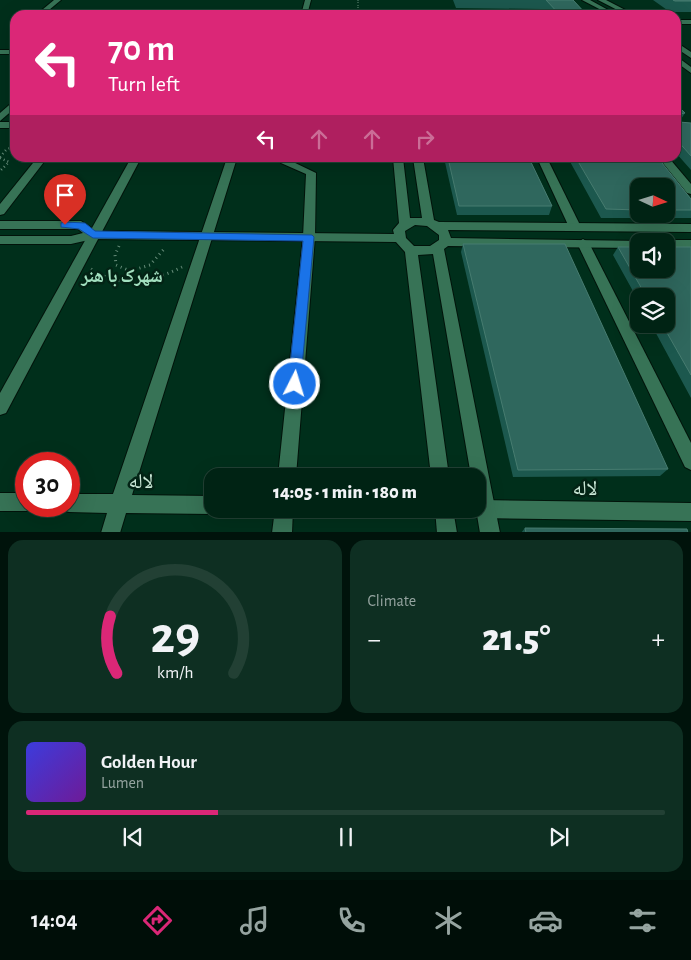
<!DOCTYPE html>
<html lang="en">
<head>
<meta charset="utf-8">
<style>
	body { margin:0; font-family:"Alegreya Sans","Noto Naskh Arabic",sans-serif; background:#0e2f22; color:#f1f3f6; height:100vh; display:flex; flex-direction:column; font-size:19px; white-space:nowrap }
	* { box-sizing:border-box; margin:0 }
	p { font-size:16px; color:#95a4a0 }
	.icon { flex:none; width:28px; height:28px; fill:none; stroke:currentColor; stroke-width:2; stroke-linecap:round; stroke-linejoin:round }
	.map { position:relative; height:532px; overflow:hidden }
	.side { display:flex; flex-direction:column; gap:8px; padding:8px; background:#00130b; flex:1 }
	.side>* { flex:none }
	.top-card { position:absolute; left:10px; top:10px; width:671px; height:152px; border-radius:15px; box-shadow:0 5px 20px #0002,0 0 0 1px #224034; background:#db2777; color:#fff; overflow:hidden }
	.needle { width:32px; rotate:94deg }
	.buttons { position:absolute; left:630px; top:178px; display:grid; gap:10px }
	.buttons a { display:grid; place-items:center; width:45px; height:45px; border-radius:10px; background:#002314; box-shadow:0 5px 20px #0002,0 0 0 1px #224034; font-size:25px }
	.speed { position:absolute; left:15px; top:452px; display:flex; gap:10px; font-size:25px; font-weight:700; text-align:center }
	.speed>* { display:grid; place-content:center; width:65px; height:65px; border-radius:50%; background:#002314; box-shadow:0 5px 20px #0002,0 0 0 1px #224034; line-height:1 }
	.speed .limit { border:8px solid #d22; background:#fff; color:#111 }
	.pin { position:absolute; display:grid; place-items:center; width:42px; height:42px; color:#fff; margin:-51px -21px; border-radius:50% 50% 50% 0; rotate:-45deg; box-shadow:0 0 5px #0007 }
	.pin .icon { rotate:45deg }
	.me { position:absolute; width:55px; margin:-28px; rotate:5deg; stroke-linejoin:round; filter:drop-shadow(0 0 4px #0008) }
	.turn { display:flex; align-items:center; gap:18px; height:105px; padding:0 15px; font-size:22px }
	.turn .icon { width:65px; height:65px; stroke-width:2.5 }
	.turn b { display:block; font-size:35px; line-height:42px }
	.lanes { display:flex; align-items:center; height:48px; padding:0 15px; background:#0003; justify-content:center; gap:25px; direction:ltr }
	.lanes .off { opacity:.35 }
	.big { font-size:38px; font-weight:800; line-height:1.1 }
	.side .card { flex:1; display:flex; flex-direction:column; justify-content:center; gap:8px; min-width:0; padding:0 18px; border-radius:15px; background:#0e2f22 }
	.side .dial { align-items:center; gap:0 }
	.dial svg { height:130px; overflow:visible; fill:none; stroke:#224034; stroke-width:7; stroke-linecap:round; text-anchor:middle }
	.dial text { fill:#f1f3f6; stroke:none }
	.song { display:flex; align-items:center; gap:15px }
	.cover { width:60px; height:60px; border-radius:8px; background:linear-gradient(135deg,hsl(240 70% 55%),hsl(280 70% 35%)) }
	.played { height:5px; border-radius:2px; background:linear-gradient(90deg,#db2777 30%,#224034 30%) }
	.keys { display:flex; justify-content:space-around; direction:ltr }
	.heat { display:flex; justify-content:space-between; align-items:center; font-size:28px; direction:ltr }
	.side .tiles { flex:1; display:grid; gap:8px; grid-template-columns:1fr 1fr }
	.card:last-child { grid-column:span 2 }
	.trip { position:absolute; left:204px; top:468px; width:282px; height:50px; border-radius:15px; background:#002314; box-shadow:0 5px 20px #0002,0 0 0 1px #224034; font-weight:800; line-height:50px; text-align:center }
	.tab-bar { display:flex; height:80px; justify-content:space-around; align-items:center; background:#000e08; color:#95a4a0 }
	.tab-bar .icon { width:35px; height:35px }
	.tab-bar .selected { color:#db2777 }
	.tab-bar b { font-size:22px; color:#f1f3f6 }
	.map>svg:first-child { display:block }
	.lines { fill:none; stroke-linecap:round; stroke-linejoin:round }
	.minor-casing { stroke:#02130a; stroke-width:2 }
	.tertiary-casing { stroke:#02130a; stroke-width:2 }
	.path-far2 { stroke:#668d7a; stroke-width:2; stroke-dasharray:0.5 2; stroke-linecap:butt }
	.path-far1 { stroke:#668d7a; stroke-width:2.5; stroke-dasharray:1 3; stroke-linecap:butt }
	.path { stroke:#668d7a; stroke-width:3; stroke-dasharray:1 4; stroke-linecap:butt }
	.minor { fill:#377356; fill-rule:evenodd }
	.tertiary { fill:#377356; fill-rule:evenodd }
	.wall { fill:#1c584e; fill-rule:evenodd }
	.building { fill:#2f675d; stroke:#477c70 }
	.route { fill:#1a73e8; stroke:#114b97 }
	.labels { text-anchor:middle; stroke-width:5; stroke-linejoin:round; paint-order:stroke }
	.neighbourhood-label { font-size:19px; font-weight:bold; fill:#a2e0bf; stroke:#032315 }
	.near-street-label { font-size:21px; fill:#cae8d7; stroke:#032315 }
</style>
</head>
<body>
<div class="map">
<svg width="691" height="533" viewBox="0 0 691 533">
	<rect width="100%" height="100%" fill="#002f1b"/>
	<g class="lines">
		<defs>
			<g id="minor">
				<path d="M54 0H61L43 15H36Z"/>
				<path d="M305 0H311L307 15H301Z"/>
				<path d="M388 13H512L515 15H385Z"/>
				<rect x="0" y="50" width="15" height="4"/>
				<path d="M15 100V108L0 121V113Z"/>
				<rect x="0" y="122" width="15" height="6"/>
				<path d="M37 158H47L4 214 0 215V204Z"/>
				<path d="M131 158H141L6 413 0 415V393Z"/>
				<path d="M227 158H237L132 495 212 496V509H220L219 512 212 514 126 513 120 533H101L107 513 69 512 62 510 61 506H69V494H113Z"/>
				<path d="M280 158H290L289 160 316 173 315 237 296 476H278L303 237 306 174 281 163Z"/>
				<path d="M537 158H547L581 227 579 230 575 231 569 227Z"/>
				<path d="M659 158H669L691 184V194L687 193Z"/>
				<path d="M583 239 589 243 691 443V470L685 467 577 243Z"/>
				<path d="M0 493H26V506H33V509L26 511H0Z"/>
				<path d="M480 500 691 503V521L480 518 473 516 471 509H478V501Z"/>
				<path d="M275 509H293L292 533H272Z"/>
			</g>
			<g id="tertiary">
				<path d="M582 0H590L610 11 605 12Z"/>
				<path d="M598 0H606L635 15H627Z"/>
				<rect x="676" y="20" width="15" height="4"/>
				<path d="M676 42 691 52V58L676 48Z"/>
				<path d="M676 56 691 67V73L676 62Z"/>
				<path d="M393 158H403L410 218H422L413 158H423L434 220 439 222 691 224V232L448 230 451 238 643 241H639V248L448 246 444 249 500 533H480L476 509 478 476H471L433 254 418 255 449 476H431L405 252 396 242 93 239 71 244H0V236H71L83 233 78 229H0V221H81L96 231 394 234 393 230 399 223ZM415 225 427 226 439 235V240L430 246H414L406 238 405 231Z"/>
				<path d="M666 240H691V248H666V241H662Z"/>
				<path d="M435 509H453L457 533H437Z"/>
			</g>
		</defs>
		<use href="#minor" class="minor-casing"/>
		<use href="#tertiary" class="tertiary-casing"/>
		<path class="path-far2" d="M358 0V12"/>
		<g class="path-far1">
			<path d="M0 157 6 150 15 146"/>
			<path d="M0 158 9 162 0 171"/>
		</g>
		<g class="path">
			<path d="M119 246 115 255 116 265 130 271 150 265 165 248"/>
			<path d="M91 269C120 289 152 282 182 267"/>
			<path d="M128 282 132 271"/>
		</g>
		<use href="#minor" class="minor"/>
		<use href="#tertiary" class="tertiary"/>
	</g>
	<g class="wall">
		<path d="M453 0H573L587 15H547L542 9 456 8Z"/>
		<path d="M653 0H691V12H670Z"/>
		<path d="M676 104 685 113 679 122 691 123V170L676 153Z"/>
		<path d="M444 158H529L552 206 549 215H457Z"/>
		<path d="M568 158H658L691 199V218H601ZM639 186H666V214H639Z"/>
		<path d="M463 244 668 469 660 476 513 477 461 252Z"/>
		<path d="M618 247H691V398L651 324H666V296H639V302L613 255Z"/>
		<path d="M525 528 688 533H521Z"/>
	</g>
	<g class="building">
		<path d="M546 0H573L587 15H560Z"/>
		<path d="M673 0H691V1H675Z"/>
		<path d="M676 104 685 113 679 114V122L691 123V156L676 139Z"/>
		<path d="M448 158H529L552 206H459Z"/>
		<path d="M576 158H658L691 199V210H666V186H639V210L606 209Z"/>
		<path d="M463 244H565L668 469 518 470Z"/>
		<path d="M618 247H639V269H666V247H691V375L662 324H666V296H646Z"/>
		<path d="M525 528 687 529 688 533H526Z"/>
	</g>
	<path class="route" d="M65 222 85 223 95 231 312 235 314 237 300 389 295 391 290 389 288 384 303 241 93 238 79 229 61 227V223Z"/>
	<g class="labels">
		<g class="neighbourhood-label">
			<text x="122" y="282">شهرک با هنر</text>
		</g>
		<g class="near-street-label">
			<text transform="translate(141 481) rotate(1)" y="7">لاله</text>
			<text transform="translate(585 488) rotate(1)" y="7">لاله</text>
		</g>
	</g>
</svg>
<div class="buttons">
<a><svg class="needle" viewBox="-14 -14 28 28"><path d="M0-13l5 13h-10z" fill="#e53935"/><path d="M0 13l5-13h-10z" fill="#95a4a0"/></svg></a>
<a><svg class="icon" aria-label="sound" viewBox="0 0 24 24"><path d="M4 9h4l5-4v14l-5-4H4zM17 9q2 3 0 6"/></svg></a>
<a><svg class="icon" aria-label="layers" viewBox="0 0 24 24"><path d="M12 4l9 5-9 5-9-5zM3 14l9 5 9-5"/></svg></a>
</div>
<div class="speed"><div class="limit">30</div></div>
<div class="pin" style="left:65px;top:225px;background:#d93025"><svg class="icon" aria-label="arrive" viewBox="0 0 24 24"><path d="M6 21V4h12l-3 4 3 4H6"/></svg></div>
<svg class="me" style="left:295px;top:384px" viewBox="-20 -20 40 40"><circle r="17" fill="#1a73e8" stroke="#fff" stroke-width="3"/><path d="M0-11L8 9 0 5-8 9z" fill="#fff"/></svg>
<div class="trip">14:05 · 1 min · 180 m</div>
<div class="top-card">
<div class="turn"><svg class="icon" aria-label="left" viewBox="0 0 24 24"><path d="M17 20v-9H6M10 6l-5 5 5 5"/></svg><div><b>70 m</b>Turn left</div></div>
<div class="lanes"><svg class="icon" aria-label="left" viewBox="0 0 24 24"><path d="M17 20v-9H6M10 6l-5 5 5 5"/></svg><svg class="icon off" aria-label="ahead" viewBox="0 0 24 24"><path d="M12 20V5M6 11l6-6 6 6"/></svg><svg class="icon off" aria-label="ahead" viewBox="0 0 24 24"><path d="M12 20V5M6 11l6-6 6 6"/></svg><svg class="icon off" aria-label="right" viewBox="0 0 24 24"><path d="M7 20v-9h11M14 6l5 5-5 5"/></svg></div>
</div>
</div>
<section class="side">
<div class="tiles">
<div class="card dial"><svg viewBox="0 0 100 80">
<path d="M14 69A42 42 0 1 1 86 69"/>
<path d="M14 69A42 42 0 0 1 10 34" stroke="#db2777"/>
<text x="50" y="56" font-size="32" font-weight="700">29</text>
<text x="50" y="72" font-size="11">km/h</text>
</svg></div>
<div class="card"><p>Climate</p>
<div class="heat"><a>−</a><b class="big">21.5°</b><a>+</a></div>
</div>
<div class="card">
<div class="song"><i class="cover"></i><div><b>Golden Hour</b><p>Lumen</p></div></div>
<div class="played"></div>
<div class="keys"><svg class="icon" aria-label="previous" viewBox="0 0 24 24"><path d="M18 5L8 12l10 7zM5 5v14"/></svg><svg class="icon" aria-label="pause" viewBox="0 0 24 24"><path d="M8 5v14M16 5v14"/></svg><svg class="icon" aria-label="next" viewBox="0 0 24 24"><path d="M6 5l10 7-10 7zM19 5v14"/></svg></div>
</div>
</div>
</section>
<nav class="tab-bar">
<b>14:04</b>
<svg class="icon selected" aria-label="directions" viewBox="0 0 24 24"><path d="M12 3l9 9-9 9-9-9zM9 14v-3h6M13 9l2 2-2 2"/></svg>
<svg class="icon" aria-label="music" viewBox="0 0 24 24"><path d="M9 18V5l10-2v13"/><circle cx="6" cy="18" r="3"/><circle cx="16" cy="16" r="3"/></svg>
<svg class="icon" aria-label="phone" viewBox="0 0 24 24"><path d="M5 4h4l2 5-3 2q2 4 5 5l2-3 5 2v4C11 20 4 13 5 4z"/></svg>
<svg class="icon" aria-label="climate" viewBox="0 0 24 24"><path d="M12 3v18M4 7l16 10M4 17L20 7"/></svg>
<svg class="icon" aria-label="car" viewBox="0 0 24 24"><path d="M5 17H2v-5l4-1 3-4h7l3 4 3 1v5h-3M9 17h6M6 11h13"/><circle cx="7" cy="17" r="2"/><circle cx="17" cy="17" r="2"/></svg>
<svg class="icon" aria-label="filters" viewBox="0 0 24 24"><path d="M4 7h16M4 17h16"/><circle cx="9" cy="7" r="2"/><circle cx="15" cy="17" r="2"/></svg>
</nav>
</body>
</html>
